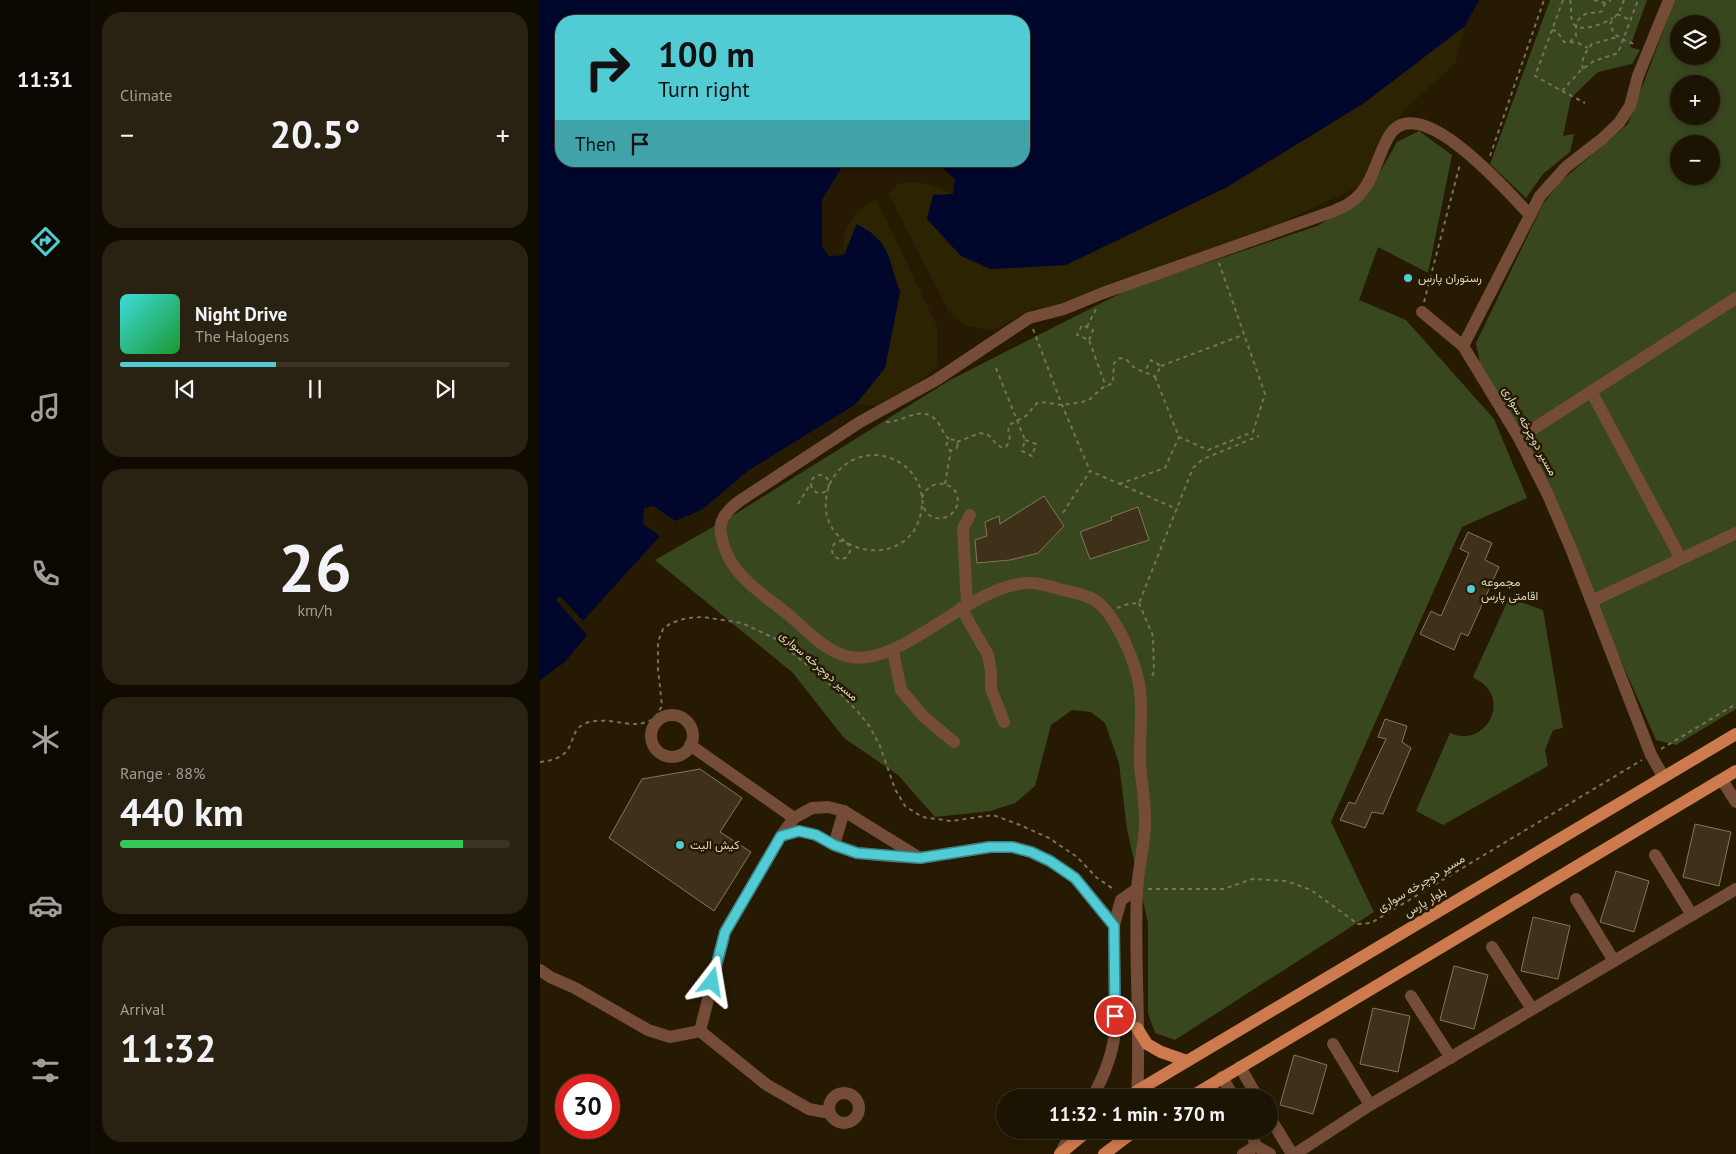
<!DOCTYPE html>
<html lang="en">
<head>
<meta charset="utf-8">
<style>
	body { margin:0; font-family:"PT Sans",Vazirmatn,sans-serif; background:#292111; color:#f1f3f6; height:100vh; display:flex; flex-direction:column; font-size:19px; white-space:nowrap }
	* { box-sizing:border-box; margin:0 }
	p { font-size:16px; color:#a09e99 }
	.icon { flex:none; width:28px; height:28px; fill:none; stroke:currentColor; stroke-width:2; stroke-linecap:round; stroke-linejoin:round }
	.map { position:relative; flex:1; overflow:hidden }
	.drawer { display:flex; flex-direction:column; gap:12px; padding:12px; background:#0f0b01; width:450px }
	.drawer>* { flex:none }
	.hud { position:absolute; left:15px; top:15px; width:475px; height:152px; border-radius:20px; box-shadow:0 2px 8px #0003,0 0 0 1px #3a3324; background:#51ccd4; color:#111; overflow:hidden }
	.buttons { position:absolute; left:1130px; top:15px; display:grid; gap:10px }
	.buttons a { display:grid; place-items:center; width:50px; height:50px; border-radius:50%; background:#1c1402; box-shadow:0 2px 8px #0003,0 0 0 1px #3a3324; font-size:25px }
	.speed { position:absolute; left:15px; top:1074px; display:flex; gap:10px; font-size:25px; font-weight:700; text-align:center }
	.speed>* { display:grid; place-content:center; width:65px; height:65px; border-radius:50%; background:#1c1402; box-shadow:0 2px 8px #0003,0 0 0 1px #3a3324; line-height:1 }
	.speed .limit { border:8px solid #d22; background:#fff; color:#111 }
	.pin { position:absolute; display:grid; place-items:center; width:42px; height:42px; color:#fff; margin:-21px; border:2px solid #fff; border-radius:50%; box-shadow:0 1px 5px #0007 }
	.me { position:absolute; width:55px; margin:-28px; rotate:14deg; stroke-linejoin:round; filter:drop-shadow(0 0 4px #0008) }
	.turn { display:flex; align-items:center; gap:18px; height:105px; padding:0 20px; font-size:22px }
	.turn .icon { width:65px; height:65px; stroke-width:2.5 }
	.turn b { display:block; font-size:35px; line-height:42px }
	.then { display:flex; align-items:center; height:48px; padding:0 20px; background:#0003; gap:10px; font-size:19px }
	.big { font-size:38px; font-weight:800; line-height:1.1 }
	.drawer .tile { flex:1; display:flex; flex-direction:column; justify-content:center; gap:8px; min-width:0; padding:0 18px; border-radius:20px; background:#292111 }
	.drawer .dial { align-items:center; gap:0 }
	.dial b { font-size:65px; line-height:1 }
	.song { display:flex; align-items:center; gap:15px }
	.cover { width:60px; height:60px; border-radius:8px; background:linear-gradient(135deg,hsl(180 70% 55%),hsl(130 70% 35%)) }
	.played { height:5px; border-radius:2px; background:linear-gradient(90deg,#51ccd4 40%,#3a3324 40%) }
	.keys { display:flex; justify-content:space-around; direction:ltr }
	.heat { display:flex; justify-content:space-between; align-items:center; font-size:28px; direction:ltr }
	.charge { height:8px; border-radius:4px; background:linear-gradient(90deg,#34c759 88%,#3a3324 0) }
	.trip { position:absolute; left:456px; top:1089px; width:282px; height:50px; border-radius:25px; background:#1c1402; box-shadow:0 2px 8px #0003,0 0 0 1px #3a3324; font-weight:800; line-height:50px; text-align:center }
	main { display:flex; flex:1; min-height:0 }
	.menu { display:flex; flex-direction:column; width:90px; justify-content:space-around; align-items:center; background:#0b0801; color:#a09e99 }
	.menu .icon { width:35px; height:35px }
	.menu .selected { color:#51ccd4 }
	.menu b { font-size:22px; color:#f1f3f6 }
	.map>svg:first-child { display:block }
	.green { fill:#39471f; fill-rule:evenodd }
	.sand { fill:#2b2302 }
	.water { fill:#00062c }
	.pier { fill:#261a02 }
	.building { fill:#3f3119; stroke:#85765c }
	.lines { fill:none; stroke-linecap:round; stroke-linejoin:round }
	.path { stroke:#7a705d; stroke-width:2; stroke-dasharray:4 4; stroke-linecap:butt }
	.minor { stroke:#744c37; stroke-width:12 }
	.major { stroke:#cd7a4e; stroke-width:12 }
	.route-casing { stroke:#35858a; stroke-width:12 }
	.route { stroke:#51ccd4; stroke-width:9 }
	.poi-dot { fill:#51ccd4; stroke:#261a02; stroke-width:2 }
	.labels { text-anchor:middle; stroke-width:5; stroke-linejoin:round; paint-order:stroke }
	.poi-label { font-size:12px; fill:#dad2c4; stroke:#261a02; text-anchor:start }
	.street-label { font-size:12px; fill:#dad2c4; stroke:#261a02 }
</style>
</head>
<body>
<main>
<nav class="menu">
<b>11:31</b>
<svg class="icon selected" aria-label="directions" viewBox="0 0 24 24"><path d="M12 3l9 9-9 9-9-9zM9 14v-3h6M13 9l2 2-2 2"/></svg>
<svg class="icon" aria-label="music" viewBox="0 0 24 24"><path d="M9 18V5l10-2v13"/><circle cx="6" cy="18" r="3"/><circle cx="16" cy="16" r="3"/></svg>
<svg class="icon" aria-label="phone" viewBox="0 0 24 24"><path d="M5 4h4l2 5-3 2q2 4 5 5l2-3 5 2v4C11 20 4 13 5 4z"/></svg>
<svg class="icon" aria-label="climate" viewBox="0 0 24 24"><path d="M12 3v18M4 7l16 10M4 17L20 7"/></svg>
<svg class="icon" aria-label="car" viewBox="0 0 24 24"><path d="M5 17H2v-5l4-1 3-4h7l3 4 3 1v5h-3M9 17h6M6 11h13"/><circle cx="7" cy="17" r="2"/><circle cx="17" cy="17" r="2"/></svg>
<svg class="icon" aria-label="filters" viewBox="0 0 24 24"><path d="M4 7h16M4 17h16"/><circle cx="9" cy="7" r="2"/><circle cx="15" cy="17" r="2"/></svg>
</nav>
<section class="drawer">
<div class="tile"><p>Climate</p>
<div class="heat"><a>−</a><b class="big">20.5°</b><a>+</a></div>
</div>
<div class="tile">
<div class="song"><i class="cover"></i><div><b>Night Drive</b><p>The Halogens</p></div></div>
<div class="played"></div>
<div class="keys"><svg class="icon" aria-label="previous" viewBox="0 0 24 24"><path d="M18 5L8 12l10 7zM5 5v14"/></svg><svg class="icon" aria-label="pause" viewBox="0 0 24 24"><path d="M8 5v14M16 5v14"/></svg><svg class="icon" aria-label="next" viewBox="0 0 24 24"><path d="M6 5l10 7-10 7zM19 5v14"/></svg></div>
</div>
<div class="tile dial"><b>26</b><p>km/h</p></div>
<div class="tile"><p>Range · 88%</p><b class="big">440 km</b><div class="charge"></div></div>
<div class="tile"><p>Arrival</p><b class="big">11:32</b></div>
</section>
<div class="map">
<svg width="1196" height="1154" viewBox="0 0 1196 1154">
	<rect width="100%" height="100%" fill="#261a02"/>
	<g class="green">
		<path d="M1010 0H1107L1090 47 1100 50 1092 64 1058 72 1031 98 1023 136 1034 134 1030 152 1003 174 986 198 950 164Z"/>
		<path d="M1135 0H1196V709L1136 745 1116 740 982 436 941 369 936 343 1003 204 1020 182 1088 124ZM1139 24H1171V56H1139ZM1139 84H1171V116H1139ZM1139 144H1171V176H1139Z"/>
		<path d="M879 131 912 155 888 273 838 247 819 300 866 320 954 419 987 498 922 527 791 822 834 912 635 1040 615 1033 608 1013V923L587 829 579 763 565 723 551 712 532 710 511 725 495 786 475 803 451 811 395 817 358 775 304 738 253 673 115 560 192 516 410 380 589 289 777 226 827 195 857 142Z"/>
		<path d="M969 598 1003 610 1023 728 1013 730 1005 750 1008 766 903 825 876 811 910 733C914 734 918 736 921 736 942 738 959 716 952 696 949 687 941 682 933 677Z"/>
	</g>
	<g class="sand">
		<path d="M925 26 915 63 869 106 840 141 820 186 737 225 523 304 491 310 453 330 427 326 409 312 348 193C351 191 354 187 358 185 374 176 398 188 413 194L421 256 450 269 526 265 687 187 824 103Z"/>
		<path d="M336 199 397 326V367L375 384 336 406 316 404 345 368 360 292 348 255 341 242 330 232 316 225 304 255C300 226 313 214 336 199Z"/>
	</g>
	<path class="water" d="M0 0H939L925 26 824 103 687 187 526 265 451 269 421 256 387 219 393 195 413 194 415 179 394 161H484V21H21V161H306L282 200V246L289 256 304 255 317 224 330 232 341 242 348 255 360 292 345 368 316 404 209 470 163 509 136 521 113 506 104 508 103 524 120 536 43 621 20 596 16 600 47 635 25 662 0 680Z"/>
	<path class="pier" d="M306 161 308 162 285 201V245L291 253H303L304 250V255L289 256 282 246V200Z"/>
	<g class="building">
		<path d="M504 496 524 526 498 553 470 560 437 563 435 540 447 536 445 522 459 516 460 524Z"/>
		<path d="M598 507 609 540 550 559 540 532 572 520 571 517Z"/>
		<path d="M928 532 952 543 945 560 959 567 928 636 921 633 914 650 880 634 891 611 901 616 929 553 920 549Z"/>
		<path d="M845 719 867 726 862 742 871 748 843 814 832 812 825 828 800 820 809 802 815 804 846 739 838 737Z"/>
		<path d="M160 769 202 798 180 832 211 852 174 911 69 838 102 779Z"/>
		<path d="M1155 824 1191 832 1179 886 1143 877Z"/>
		<path d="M1076 871 1109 881 1094 932 1060 922Z"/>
		<path d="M993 917 1030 926 1018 979 981 971Z"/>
		<path d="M914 966 948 975 934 1029 900 1020Z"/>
		<path d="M833 1008 870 1016 858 1072 820 1064Z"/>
		<path d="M754 1055 787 1065 773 1114 740 1105Z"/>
	</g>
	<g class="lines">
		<g class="path">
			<path d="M1023 0 995 76 1022 91 1041 70 1054 61 1078 53 1098 0"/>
			<path d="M1030 0C1032 7 1030 18 1033 23 1039 34 1065 23 1073 18"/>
			<path d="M1054 0 1065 3 1071 0"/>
			<path d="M1084 0 1080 10 1070 24C1074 38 1084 40 1097 45"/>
			<path d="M1077 14 1090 20"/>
			<path d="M1012 30 1017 31 1024 42H1030L1036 36C1035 26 1037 15 1049 13 1055 12 1057 14 1062 11L1065 3"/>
			<path d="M1030 42 1038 43 1048 48"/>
			<path d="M1043 69C1040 61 1046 51 1052 44L1077 37"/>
			<path d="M1022 91 1045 103"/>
			<path d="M950 156 1004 0"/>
			<path d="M884 302 920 164"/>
			<path d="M547 327 556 309"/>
			<path d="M493 329 522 405 550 471"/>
			<path d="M549 340 553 330 542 325 537 335 549 340 566 387"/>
			<path d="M621 366 703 335"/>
			<path d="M456 368 485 440"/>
			<path d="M615 377 639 437 668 450 713 432 725 394 679 263"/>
			<path d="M346 422C363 423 380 404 396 420 401 425 403 434 409 439"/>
			<circle cx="412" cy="445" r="5.5"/>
			<path d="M485 440 496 444 492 456 482 451Z"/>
			<path d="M417 442 440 433C444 434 445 434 448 435 453 438 464 458 469 441 471 436 467 431 469 425L486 416 497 403 501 402 522 405 542 402 549 400 562 388 573 383 574 363 580 358 587 360C595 372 604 370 615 377L621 366 611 360 605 371"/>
			<circle cx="280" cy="484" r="9"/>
			<path d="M405 484 411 450"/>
			<path d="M579 484 625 468 639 437"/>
			<path d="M382 498C390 474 423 483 417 505 414 518 396 523 387 513 381 506 383 496 380 488 371 461 340 448 315 459 301 465 290 478 287 493 273 559 378 575 382 504"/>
			<path d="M258 504 271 483"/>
			<path d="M523 513 550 471 637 509"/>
			<circle cx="301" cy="550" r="9"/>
			<path d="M599 603 613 636 614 671 611 680"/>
			<path d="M577 608 588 604 599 603 653 468 663 459 719 436"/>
			<path d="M1121 749 1196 704"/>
			<path d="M0 762C41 758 25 733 44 724 61 716 82 725 99 724 104 723 110 721 114 719L122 706 118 669V642L123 629 131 623 147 618 163 617 202 623 236 639 299 692 318 712 330 727 340 746 355 789 365 806 382 817 411 821 453 815 480 825 509 838 537 857 557 878 572 888H576"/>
			<path d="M608 889H684L712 879 746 881 771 890 818 924 831 923 1102 760"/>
		</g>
		<g class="minor">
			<path d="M882 312 923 346 979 438 1008 495 1032 551 1111 755 1123 776"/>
			<path d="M923 346 1000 196 1026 167 1062 139 1079 123 1090 106 1098 76 1129 0"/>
			<path d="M1051 391 1141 559"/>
			<path d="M979 438 1196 298"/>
			<path d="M1052 601 1196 533"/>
			<path d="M427 605 423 528 430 515"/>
			<path d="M421 608 448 655 451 671V689L464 722"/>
			<path d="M353 651 361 690 384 717 414 742"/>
			<circle cx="132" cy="736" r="21"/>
			<path d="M150 745 254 818"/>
			<path d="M1182 780 1196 802"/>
			<path d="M241 836 259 831 276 835 294 845 317 853 349 856 380 858 450 847H472L491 852 510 861 535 878 574 925"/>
			<path d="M294 845 304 811"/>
			<path d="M1115 855 1152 915"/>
			<path d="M1036 899 1074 961"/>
			<path d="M952 947 992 1009"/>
			<path d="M0 970 10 977 35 988 108 1030 130 1037 160 1031"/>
			<path d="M871 996 911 1058"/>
			<path d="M793 1044 830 1105"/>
			<path d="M700 1067 718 1098"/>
			<path d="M682 1077 694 1098"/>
			<circle cx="304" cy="1108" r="15"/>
			<path d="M552 1098C563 1078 573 1054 575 1031L574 925 581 900 597 889"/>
			<path d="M597 1098C601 1029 594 960 597 891 598 869 604 848 605 826 606 806 602 786 600 766 599 741 603 715 600 690 597 665 577 616 556 601 547 595 533 592 523 590 512 587 499 582 488 583 426 586 359 671 306 656 284 650 265 629 249 615 228 598 199 580 188 556 176 529 177 517 201 500L320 422 396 380 489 318 524 309 563 293 794 211C800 208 806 206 811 202 833 187 836 158 849 136 878 87 970 194 990 215"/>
			<path d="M290 1113 269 1109 227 1085 160 1031 185 932 241 836 254 818 272 808 288 807 304 811 380 858"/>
			<path d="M730 1118 752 1154"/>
			<path d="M710 1130 716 1146"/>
			<path d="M520 1154 533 1130"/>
			<path d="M703 1154 716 1146 730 1154"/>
			<path d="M755 1154 830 1105 1196 889"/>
		</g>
		<g class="major">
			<path d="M597 1028 607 1044 621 1052 647 1061"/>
			<path d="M589 1098 597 1091 1196 734"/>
			<path d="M649 1098 1196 771"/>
			<path d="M520 1154 549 1130"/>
			<path d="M564 1154 596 1130"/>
		</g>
	</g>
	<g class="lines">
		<defs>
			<path id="route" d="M172 982 185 932 241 836 259 831 276 835 294 845 317 853 380 858 450 847H472L491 852 510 861 535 878 574 926 575 1016"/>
		</defs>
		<use href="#route" class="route-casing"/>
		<use href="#route" class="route"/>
	</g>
	<g class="poi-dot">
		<circle cx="868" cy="278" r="5"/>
		<circle cx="931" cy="589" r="5"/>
		<circle cx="140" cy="845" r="5"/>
	</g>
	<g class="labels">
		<g class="poi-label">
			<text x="878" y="282">رستوران پارس</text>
			<text x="941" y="586">مجموعه<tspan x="941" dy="14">اقامتی پارس</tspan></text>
			<text x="150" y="849">کیش الیت</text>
		</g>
		<g class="street-label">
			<text transform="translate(990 431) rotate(61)" y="4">مسیر دوچرخه سواری</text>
			<text transform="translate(279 666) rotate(41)" y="4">مسیر دوچرخه سواری</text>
			<text transform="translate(881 883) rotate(-31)" y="4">مسیر دوچرخه سواری</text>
			<text transform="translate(885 902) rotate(-31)" y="4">بلوار پارس</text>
		</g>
	</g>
</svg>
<div class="buttons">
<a><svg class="icon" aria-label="layers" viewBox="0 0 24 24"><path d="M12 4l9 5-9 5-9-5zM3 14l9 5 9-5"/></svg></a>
<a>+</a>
<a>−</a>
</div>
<div class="speed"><div class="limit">30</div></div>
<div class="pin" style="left:575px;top:1016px;background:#d93025"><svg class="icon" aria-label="arrive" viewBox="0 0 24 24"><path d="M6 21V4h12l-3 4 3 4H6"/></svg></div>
<svg class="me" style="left:172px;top:982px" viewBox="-20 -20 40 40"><path d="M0-17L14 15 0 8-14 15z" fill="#51ccd4" stroke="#fff" stroke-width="4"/></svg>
<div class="trip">11:32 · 1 min · 370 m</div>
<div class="hud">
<div class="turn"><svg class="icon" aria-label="right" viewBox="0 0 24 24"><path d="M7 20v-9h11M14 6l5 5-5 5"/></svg><div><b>100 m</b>Turn right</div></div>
<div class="then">Then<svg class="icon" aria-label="arrive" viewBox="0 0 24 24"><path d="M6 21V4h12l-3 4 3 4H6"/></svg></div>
</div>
</div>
</main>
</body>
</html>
